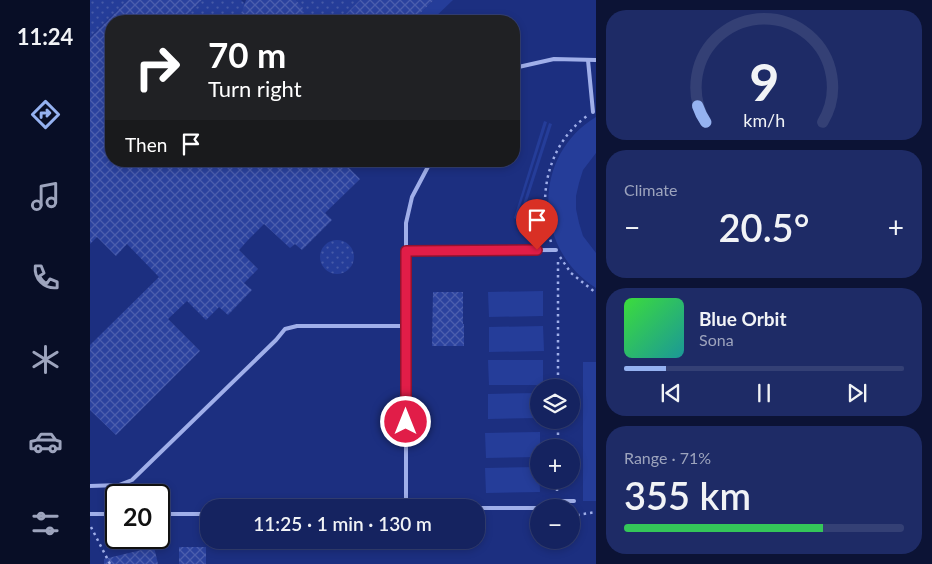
<!DOCTYPE html>
<html lang="en">
<head>
<meta charset="utf-8">
<style>
	body { margin:0; font-family:Lato,sans-serif; background:#1e2b66; color:#f1f3f6; height:100vh; display:flex; flex-direction:column; font-size:19px; white-space:nowrap }
	* { box-sizing:border-box; margin:0 }
	p { font-size:16px; color:#9da4bd }
	.icon { flex:none; width:28px; height:28px; fill:none; stroke:currentColor; stroke-width:2; stroke-linecap:round; stroke-linejoin:round }
	.map { position:relative; flex:1; overflow:hidden }
	.sheet { display:flex; flex-direction:column; gap:10px; padding:10px; background:#0c1335; width:336px }
	.sheet>* { flex:none }
	.banner { position:absolute; left:15px; top:15px; width:415px; height:152px; border-radius:20px; box-shadow:0 2px 8px #0003,0 0 0 1px #344075; background:#202124; color:#fff; overflow:hidden }
	.controls { position:absolute; left:440px; top:379px; display:grid; gap:10px }
	.controls a { display:grid; place-items:center; width:50px; height:50px; border-radius:50%; background:#152360; box-shadow:0 2px 8px #0003,0 0 0 1px #344075; font-size:25px }
	.speed { position:absolute; left:15px; top:484px; display:flex; gap:10px; font-size:25px; font-weight:700; text-align:center }
	.speed>* { display:grid; place-content:center; width:65px; height:65px; border-radius:50%; background:#152360; box-shadow:0 2px 8px #0003,0 0 0 1px #344075; line-height:1 }
	.speed .limit { border:2px solid #111; border-radius:8px; background:#fff; color:#111 }
	.pin { position:absolute; display:grid; place-items:center; width:42px; height:42px; color:#fff; margin:-51px -21px; border-radius:50% 50% 50% 0; rotate:-45deg; box-shadow:0 0 5px #0007 }
	.pin .icon { rotate:45deg }
	.me { position:absolute; width:55px; margin:-28px; rotate:0deg; stroke-linejoin:round; filter:drop-shadow(0 0 4px #0008) }
	.turn { display:flex; align-items:center; gap:18px; height:105px; padding:0 20px; font-size:22px }
	.turn .icon { width:65px; height:65px; stroke-width:2.5 }
	.turn b { display:block; font-size:35px; line-height:42px }
	.then { display:flex; align-items:center; height:48px; padding:0 20px; background:#0003; gap:10px; font-size:19px }
	.big { font-size:38px; font-weight:600; line-height:1.1 }
	.sheet .card { flex:1; display:flex; flex-direction:column; justify-content:center; gap:8px; min-width:0; padding:0 18px; border-radius:20px; background:#1e2b66 }
	.sheet .dial { align-items:center; gap:0 }
	.dial svg { height:130px; overflow:visible; fill:none; stroke:#344075; stroke-width:7; stroke-linecap:round; text-anchor:middle }
	.dial text { fill:#f1f3f6; stroke:none }
	.song { display:flex; align-items:center; gap:15px }
	.cover { width:60px; height:60px; border-radius:8px; background:linear-gradient(135deg,hsl(120 70% 55%),hsl(180 70% 35%)) }
	.played { height:5px; border-radius:2px; background:linear-gradient(90deg,#95b2f1 15%,#344075 15%) }
	.keys { display:flex; justify-content:space-around; direction:ltr }
	.heat { display:flex; justify-content:space-between; align-items:center; font-size:28px; direction:ltr }
	.charge { height:8px; border-radius:4px; background:linear-gradient(90deg,#34c759 71%,#344075 0) }
	.trip { position:absolute; left:110px; top:499px; width:285px; height:50px; border-radius:20px; background:#152360; box-shadow:0 2px 8px #0003,0 0 0 1px #344075; font-weight:600; line-height:50px; text-align:center }
	main { display:flex; flex:1; min-height:0 }
	.dock { display:flex; flex-direction:column; width:90px; justify-content:space-around; align-items:center; background:#080e26; color:#9da4bd }
	.dock .icon { width:35px; height:35px }
	.dock .current { color:#95b2f1 }
	.dock b { font-size:22px; color:#f1f3f6 }
	.map>svg:first-child { display:block }
	.grass { fill:url(#grass-dots) }
	.garden { fill:#253d99 }
	.building { fill:url(#building-cross-hatch) }
	.lines { fill:none; stroke-linecap:round; stroke-linejoin:round }
	.path { stroke:#a0afe9; stroke-width:2.5; stroke-dasharray:2.5 4; stroke-linecap:butt }
	.service { stroke:#a0afe9; stroke-width:4 }
	.route-casing { stroke:#92132f; stroke-width:12 }
	.route { stroke:#e11d48; stroke-width:9 }
</style>
</head>
<body>
<main>
<nav class="dock">
<b>11:24</b>
<svg class="icon current" aria-label="directions" viewBox="0 0 24 24"><path d="M12 3l9 9-9 9-9-9zM9 14v-3h6M13 9l2 2-2 2"/></svg>
<svg class="icon" aria-label="music" viewBox="0 0 24 24"><path d="M9 18V5l10-2v13"/><circle cx="6" cy="18" r="3"/><circle cx="16" cy="16" r="3"/></svg>
<svg class="icon" aria-label="phone" viewBox="0 0 24 24"><path d="M5 4h4l2 5-3 2q2 4 5 5l2-3 5 2v4C11 20 4 13 5 4z"/></svg>
<svg class="icon" aria-label="climate" viewBox="0 0 24 24"><path d="M12 3v18M4 7l16 10M4 17L20 7"/></svg>
<svg class="icon" aria-label="car" viewBox="0 0 24 24"><path d="M5 17H2v-5l4-1 3-4h7l3 4 3 1v5h-3M9 17h6M6 11h13"/><circle cx="7" cy="17" r="2"/><circle cx="17" cy="17" r="2"/></svg>
<svg class="icon" aria-label="filters" viewBox="0 0 24 24"><path d="M4 7h16M4 17h16"/><circle cx="9" cy="7" r="2"/><circle cx="15" cy="17" r="2"/></svg>
</nav>
<div class="map">
<svg width="506" height="564" viewBox="0 0 506 564">
	<defs>
		<pattern id="grass-dots" width="8" height="8" patternUnits="userSpaceOnUse" patternTransform="scale(1.25)"><rect width="8" height="8" fill="#253d99"/><path d="M2 2h.1M6 6h.1" fill="none" stroke="#465aa8" stroke-width="1.8" stroke-linecap="round"/></pattern>
		<pattern id="building-cross-hatch" width="8" height="8" patternUnits="userSpaceOnUse" patternTransform="scale(1.25)"><rect width="8" height="8" fill="#2b429e"/><path d="M0 0l8 8M0 8l8-8" fill="none" stroke="#4b5ead"/></pattern>
	</defs>
	<rect width="100%" height="100%" fill="#1c2f80"/>
	<g class="grass">
		<path d="M0 0H38L0 37Z"/>
		<path d="M112 0H151L155 4 149 21H91Z"/>
		<path d="M206 0H270L249 21H210L214 9Z"/>
		<circle cx="247" cy="257" r="17"/>
	</g>
	<g class="garden">
		<path d="M344 0H363L341 21H322Z"/>
		<path d="M506 117V153L493 170 489 183 486 196V209L489 223 493 236 506 253V288C443 249 442 155 506 117Z"/>
		<path d="M454 121 457 122 426 219 424 218Z"/>
		<path d="M459 123 462 124 431 220H428Z"/>
		<path d="M453 291V316L399 317 398 292Z"/>
		<path d="M453 326 454 351 399 352V327Z"/>
		<path d="M398 360H453V385H399Z"/>
		<rect x="493" y="362" width="13" height="139"/>
		<path d="M449 393V418L398 419V394Z"/>
		<path d="M450 432V447L449 448V457L396 458 395 433Z"/>
		<path d="M449 467 450 492 396 493 395 468Z"/>
	</g>
	<g class="building">
		<path d="M38 0H112L91 21H21V161H252L270 179 235 213 242 220 212 250 205 244 200 248 174 224 158 240 149 250 168 269 154 283 162 290 138 315 129 307 116 320 97 301 78 319 110 351 26 435 0 410V345L69 277 37 244 26 256 7 237 0 244V38Z"/>
		<path d="M156 0H206L214 9 210 21H149Z"/>
		<path d="M270 0H344L322 21H249Z"/>
		<path d="M343 292H373V324H374V346H342Z"/>
		<path d="M64 547 68 564H14V559Z"/>
		<rect x="89" y="547" width="27" height="17"/>
	</g>
	<g class="lines">
		<g class="path">
			<path d="M461 242C447 197 457 145 497 116"/>
			<path d="M470 257 481 273 506 293"/>
			<path d="M468 388V259"/>
			<path d="M468 448V420"/>
			<path d="M467 491V480"/>
			<path d="M481 517 493 514 506 512"/>
			<path d="M1 527 20 564"/>
		</g>
		<g class="service">
			<path d="M498 60 503 112"/>
			<path d="M424 68 464 59 506 60"/>
			<path d="M316 251 466 250"/>
			<path d="M0 486 29 485 42 480 186 340 195 329 207 326H316"/>
			<path d="M316 508V223L322 197 341 161"/>
			<path d="M386 508H449"/>
			<path d="M467 508V501H484"/>
			<path d="M0 514H26"/>
			<path d="M69 514H119"/>
		</g>
	</g>
	<g class="lines">
		<defs>
			<path id="route" d="M316 422V251L447 250"/>
		</defs>
		<use href="#route" class="route-casing"/>
		<use href="#route" class="route"/>
	</g>
</svg>
<div class="controls">
<a><svg class="icon" aria-label="layers" viewBox="0 0 24 24"><path d="M12 4l9 5-9 5-9-5zM3 14l9 5 9-5"/></svg></a>
<a>+</a>
<a>−</a>
</div>
<div class="speed"><div class="limit">20</div></div>
<div class="pin" style="left:447px;top:250px;background:#d93025"><svg class="icon" aria-label="arrive" viewBox="0 0 24 24"><path d="M6 21V4h12l-3 4 3 4H6"/></svg></div>
<svg class="me" style="left:316px;top:422px" viewBox="-20 -20 40 40"><circle r="17" fill="#e11d48" stroke="#fff" stroke-width="3"/><path d="M0-11L8 9 0 5-8 9z" fill="#fff"/></svg>
<div class="trip">11:25 · 1 min · 130 m</div>
<div class="banner">
<div class="turn"><svg class="icon" aria-label="right" viewBox="0 0 24 24"><path d="M7 20v-9h11M14 6l5 5-5 5"/></svg><div><b>70 m</b>Turn right</div></div>
<div class="then">Then<svg class="icon" aria-label="arrive" viewBox="0 0 24 24"><path d="M6 21V4h12l-3 4 3 4H6"/></svg></div>
</div>
</div>
<section class="sheet">
<div class="card dial"><svg viewBox="0 0 100 80">
<path d="M14 69A42 42 0 1 1 86 69"/>
<path d="M14 69A42 42 0 0 1 9 59" stroke="#95b2f1"/>
<text x="50" y="56" font-size="32" font-weight="700">9</text>
<text x="50" y="72" font-size="11">km/h</text>
</svg></div>
<div class="card"><p>Climate</p>
<div class="heat"><a>−</a><b class="big">20.5°</b><a>+</a></div>
</div>
<div class="card">
<div class="song"><i class="cover"></i><div><b>Blue Orbit</b><p>Sona</p></div></div>
<div class="played"></div>
<div class="keys"><svg class="icon" aria-label="previous" viewBox="0 0 24 24"><path d="M18 5L8 12l10 7zM5 5v14"/></svg><svg class="icon" aria-label="pause" viewBox="0 0 24 24"><path d="M8 5v14M16 5v14"/></svg><svg class="icon" aria-label="next" viewBox="0 0 24 24"><path d="M6 5l10 7-10 7zM19 5v14"/></svg></div>
</div>
<div class="card"><p>Range · 71%</p><b class="big">355 km</b><div class="charge"></div></div>
</section>
</main>
</body>
</html>
